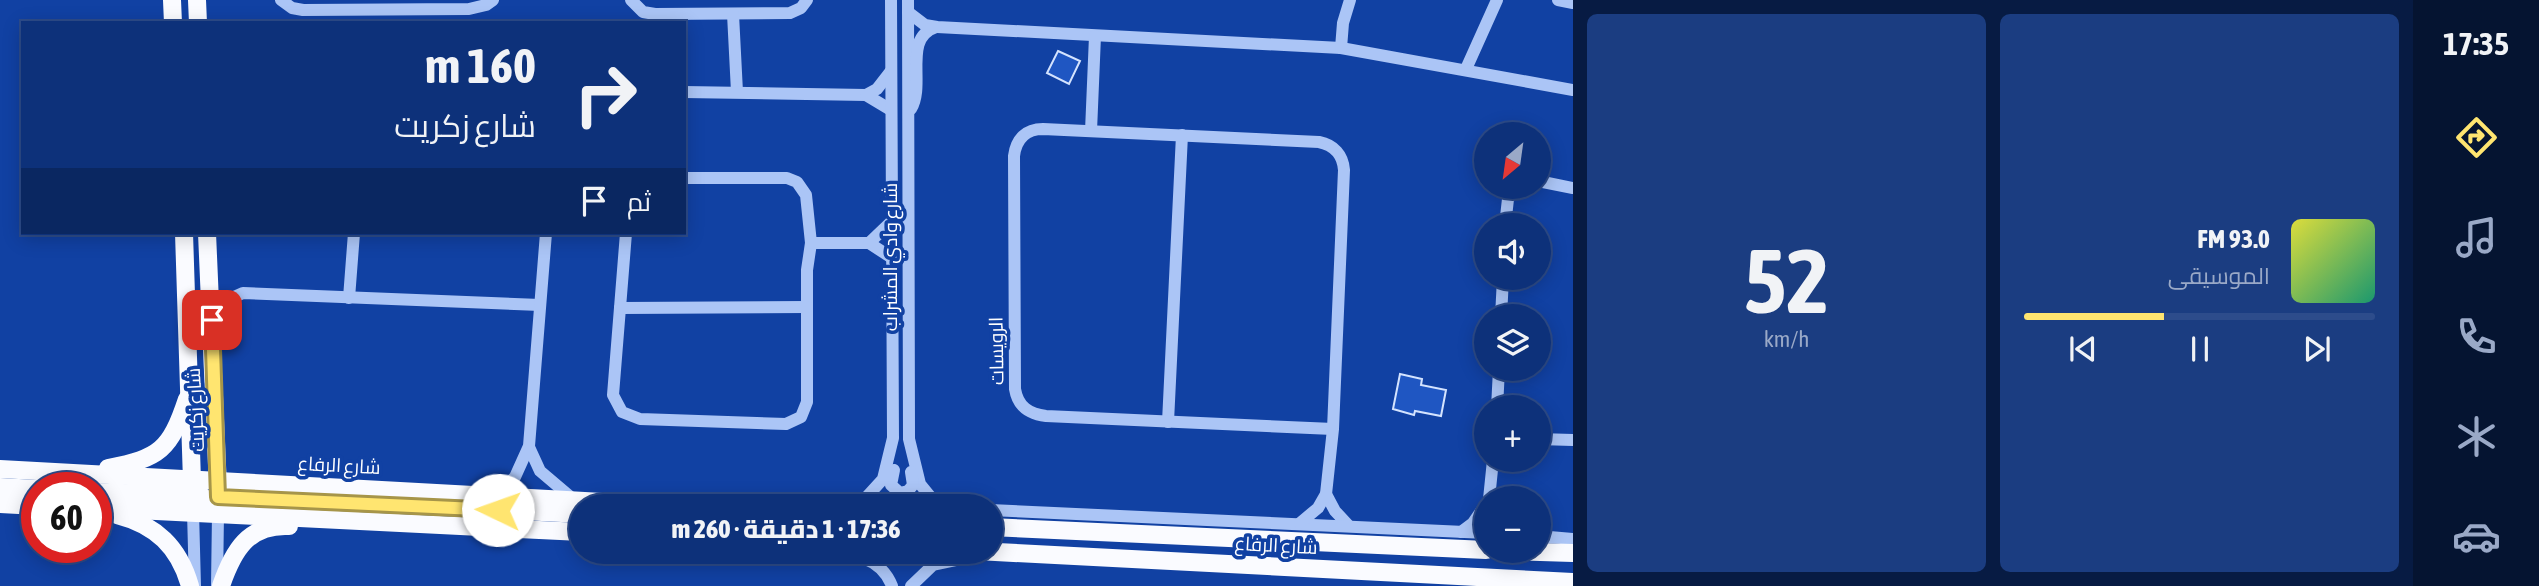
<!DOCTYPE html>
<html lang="ar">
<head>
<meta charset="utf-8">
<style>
	body { margin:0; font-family:"Asap Condensed",Cairo,sans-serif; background:#1b3d81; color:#f1f3f6; direction:rtl; height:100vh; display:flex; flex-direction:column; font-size:26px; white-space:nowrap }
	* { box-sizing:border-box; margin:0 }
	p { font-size:23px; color:#9aa9c7 }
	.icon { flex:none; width:38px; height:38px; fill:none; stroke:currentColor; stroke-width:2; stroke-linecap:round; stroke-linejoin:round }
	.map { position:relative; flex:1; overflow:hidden; direction:ltr }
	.side { display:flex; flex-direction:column; gap:14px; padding:14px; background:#071b43; width:840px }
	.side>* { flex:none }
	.hud { position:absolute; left:21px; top:21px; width:665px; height:214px; border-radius:0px; box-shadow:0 4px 18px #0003,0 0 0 2px #2d4c8b; direction:rtl; background:#0d317a; color:#f1f3f6; overflow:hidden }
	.needle { width:46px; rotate:209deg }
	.buttons { position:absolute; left:1474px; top:122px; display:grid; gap:14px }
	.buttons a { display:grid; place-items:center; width:77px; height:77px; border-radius:50%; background:#0d317a; box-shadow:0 4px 18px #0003,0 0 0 2px #2d4c8b; font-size:35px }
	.speed { position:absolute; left:21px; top:472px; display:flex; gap:14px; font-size:35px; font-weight:700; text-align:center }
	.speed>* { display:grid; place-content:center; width:91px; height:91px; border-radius:50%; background:#0d317a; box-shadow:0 4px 18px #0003,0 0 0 2px #2d4c8b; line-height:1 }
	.speed .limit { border:10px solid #d22; background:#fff; color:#111 }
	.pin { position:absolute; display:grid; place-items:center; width:60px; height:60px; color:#fff; margin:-30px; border-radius:14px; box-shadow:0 4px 10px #0006 }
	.me { position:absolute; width:77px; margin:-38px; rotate:273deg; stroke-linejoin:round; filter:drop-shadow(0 0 5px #0008) }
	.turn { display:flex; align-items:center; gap:24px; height:147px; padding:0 35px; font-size:32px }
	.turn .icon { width:91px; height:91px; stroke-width:2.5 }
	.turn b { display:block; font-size:49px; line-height:60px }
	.then { display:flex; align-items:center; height:66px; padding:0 35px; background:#0003; gap:14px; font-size:26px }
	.side .card { flex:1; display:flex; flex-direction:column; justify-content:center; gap:10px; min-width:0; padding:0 24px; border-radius:10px; background:#1b3d81 }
	.side .dial { align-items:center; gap:0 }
	.dial b { font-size:91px; line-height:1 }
	.song { display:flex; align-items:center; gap:21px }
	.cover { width:84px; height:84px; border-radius:10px; background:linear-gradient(135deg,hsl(60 70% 55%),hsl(160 70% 35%)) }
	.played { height:7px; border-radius:4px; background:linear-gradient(90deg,#ffe570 40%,#2d4c8b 40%) }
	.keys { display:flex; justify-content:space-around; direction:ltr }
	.side .tiles { flex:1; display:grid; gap:14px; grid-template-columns:repeat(2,1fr) }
	.trip { position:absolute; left:569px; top:494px; width:434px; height:70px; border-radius:35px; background:#0d317a; box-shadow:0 4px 18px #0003,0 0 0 2px #2d4c8b; font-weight:800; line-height:70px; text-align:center; direction:rtl }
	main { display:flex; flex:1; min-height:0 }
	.menu { display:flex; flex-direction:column; width:126px; justify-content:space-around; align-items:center; background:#051431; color:#9aa9c7 }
	.menu .icon { width:49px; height:49px }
	.menu .on { color:#ffe570 }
	.menu b { font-size:32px; color:#f1f3f6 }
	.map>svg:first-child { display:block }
	.building { fill:#1f56c2; stroke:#d4e3fe; stroke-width:2 }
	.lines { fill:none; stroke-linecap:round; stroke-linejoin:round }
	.minor { stroke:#abc5f6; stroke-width:12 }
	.major { stroke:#fafbff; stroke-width:18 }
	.route-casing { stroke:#a69549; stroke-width:18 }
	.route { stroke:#ffe570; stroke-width:12 }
	.labels { text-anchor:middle; stroke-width:7; stroke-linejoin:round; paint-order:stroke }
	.street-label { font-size:19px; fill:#fff; stroke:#1141a3 }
</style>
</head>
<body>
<main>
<nav class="menu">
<b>17:35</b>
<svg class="icon on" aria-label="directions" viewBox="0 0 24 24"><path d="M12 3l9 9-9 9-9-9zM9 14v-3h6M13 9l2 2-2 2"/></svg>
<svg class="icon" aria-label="music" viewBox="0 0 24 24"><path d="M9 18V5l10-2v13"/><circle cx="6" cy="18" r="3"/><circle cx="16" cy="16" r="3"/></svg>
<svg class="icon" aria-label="phone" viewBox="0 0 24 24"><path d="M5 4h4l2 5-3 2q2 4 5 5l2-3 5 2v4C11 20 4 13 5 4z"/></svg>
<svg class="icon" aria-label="climate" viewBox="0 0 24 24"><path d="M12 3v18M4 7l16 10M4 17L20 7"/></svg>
<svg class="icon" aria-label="car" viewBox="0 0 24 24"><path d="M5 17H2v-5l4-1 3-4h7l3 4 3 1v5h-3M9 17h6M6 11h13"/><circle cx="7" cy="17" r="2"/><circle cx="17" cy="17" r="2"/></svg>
</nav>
<section class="side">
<div class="tiles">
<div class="card">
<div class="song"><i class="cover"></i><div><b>93.0 FM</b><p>الموسيقى</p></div></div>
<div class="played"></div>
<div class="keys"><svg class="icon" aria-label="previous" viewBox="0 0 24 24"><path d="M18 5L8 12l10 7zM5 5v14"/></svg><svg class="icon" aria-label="pause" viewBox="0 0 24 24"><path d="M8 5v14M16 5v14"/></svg><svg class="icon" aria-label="next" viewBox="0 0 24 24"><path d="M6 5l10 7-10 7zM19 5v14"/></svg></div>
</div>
<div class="card dial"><b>52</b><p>km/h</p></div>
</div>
</section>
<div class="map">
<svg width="1573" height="586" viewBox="0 0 1573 586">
	<rect width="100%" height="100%" fill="#1141a3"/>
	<g class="building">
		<path d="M1058 51 1080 61 1069 84 1047 73Z"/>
		<path d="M1400 374 1422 379 1421 385 1446 390 1441 416 1415 411 1414 415 1393 409Z"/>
	</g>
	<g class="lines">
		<g class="minor">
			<path d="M281 0 292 8 303 10 469 9 486 5 493 0"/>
			<path d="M631 0 643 12 655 14 790 13 801 8 807 0"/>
			<path d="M908 0 909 439 920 484 938 506"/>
			<path d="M1558 0 1573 3"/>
			<path d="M908 12 925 25 937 27 1341 48 1573 90"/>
			<path d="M733 14 737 92"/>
			<path d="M1341 48 1343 23 1350 0"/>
			<path d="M1466 69 1497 0"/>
			<path d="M684 92 866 95 891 110"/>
			<path d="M866 95 877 89 891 71"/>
			<path d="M911 109C926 84 902 38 936 27"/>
			<path d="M1091 131 1095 36"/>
			<path d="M1538 181 1573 188"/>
			<path d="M1505 226 1508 199 1517 187"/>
			<path d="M626 233 613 395 622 412 640 419 786 424 801 417 807 402V270L811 243 806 195 797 182 787 178H684"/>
			<path d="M811 243H869L892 258"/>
			<path d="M869 243 892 221"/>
			<path d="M349 298 354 233"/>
			<path d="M620 308 807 307"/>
			<path d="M1501 317 1503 278"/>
			<path d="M212 320 225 301 243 293 540 305"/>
			<path d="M1497 408 1499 369"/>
			<path d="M1168 422 1182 135"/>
			<path d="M1538 439 1573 440"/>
			<path d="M529 447 540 471 573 499"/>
			<path d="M894 470 891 485 900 493 908 491 913 485 911 472"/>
			<path d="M1326 494 1335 511 1349 526"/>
			<path d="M494 496 515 477 529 446 546 233"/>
			<path d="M1489 499 1493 460"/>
			<path d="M862 502 883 479 893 438 891 0"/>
			<path d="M808 506 839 501 910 506"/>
			<path d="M990 510 1486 533"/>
			<path d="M193 512 195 586"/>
			<path d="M1300 523 1318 508 1326 494 1333 429 1344 170C1343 155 1334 145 1319 142L1043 129C1026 129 1016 139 1014 156L1015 389C1018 407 1029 414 1046 416L1333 429"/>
			<path d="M1461 532 1473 523 1486 504"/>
			<path d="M1538 536 1573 539"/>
			<path d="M825 551C853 554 881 557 892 586"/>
			<path d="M217 586 218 513"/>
			<path d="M911 586 933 565 985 554"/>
		</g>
		<g class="major">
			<path d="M172 0 173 23"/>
			<path d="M197 0 198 23"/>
			<path d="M184 233 193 512"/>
			<path d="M207 233 218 488"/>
			<path d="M108 468C160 458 170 450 187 399"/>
			<path d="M0 469 675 506"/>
			<path d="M0 487 37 489"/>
			<path d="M96 492 202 496"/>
			<path d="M0 504 37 506"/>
			<path d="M96 508 581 532"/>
			<path d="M193 512 218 497 238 496 581 514"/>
			<path d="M117 515C156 525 179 547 190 586"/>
			<path d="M990 527 1486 550"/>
			<path d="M977 551 1573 582"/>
			<path d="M1512 551 1573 553"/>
			<path d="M221 586C233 551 248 524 289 526"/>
		</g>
	</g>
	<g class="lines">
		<defs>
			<path id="route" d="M212 320 218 497 498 510"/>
		</defs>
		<use href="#route" class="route-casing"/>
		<use href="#route" class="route"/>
	</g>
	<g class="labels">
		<g class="street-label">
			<text transform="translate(890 257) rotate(-90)" y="7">شارع وادي المشراب</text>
			<text transform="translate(996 351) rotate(-91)" y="7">الرويسات</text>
			<text transform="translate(195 410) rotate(-93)" y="7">شارع زكريت</text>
			<text transform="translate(339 465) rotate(3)" y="7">شارع الرفاع</text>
			<text transform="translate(1276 545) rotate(3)" y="7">شارع الرفاع</text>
		</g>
	</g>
</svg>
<div class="buttons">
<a><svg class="needle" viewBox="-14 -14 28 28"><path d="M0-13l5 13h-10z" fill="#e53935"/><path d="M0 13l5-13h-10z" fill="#9aa9c7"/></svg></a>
<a><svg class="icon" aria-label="sound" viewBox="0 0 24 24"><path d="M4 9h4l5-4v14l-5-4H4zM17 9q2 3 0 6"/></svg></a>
<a><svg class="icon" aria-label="layers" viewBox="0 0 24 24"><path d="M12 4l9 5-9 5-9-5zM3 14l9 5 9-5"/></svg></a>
<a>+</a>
<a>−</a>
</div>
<div class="speed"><div class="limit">60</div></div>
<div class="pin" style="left:212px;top:320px;background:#d93025"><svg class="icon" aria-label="arrive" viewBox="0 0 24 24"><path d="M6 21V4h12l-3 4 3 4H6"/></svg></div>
<svg class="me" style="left:498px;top:510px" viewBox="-20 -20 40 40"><circle r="19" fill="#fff"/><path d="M0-13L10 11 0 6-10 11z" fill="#ffe570"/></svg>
<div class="trip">17:36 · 1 دقيقة · 260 m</div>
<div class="hud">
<div class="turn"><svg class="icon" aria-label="right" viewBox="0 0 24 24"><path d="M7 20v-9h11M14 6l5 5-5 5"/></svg><div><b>160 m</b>شارع زكريت</div></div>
<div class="then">ثم<svg class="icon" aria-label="arrive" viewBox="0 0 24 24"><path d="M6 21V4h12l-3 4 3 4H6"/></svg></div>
</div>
</div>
</main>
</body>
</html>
